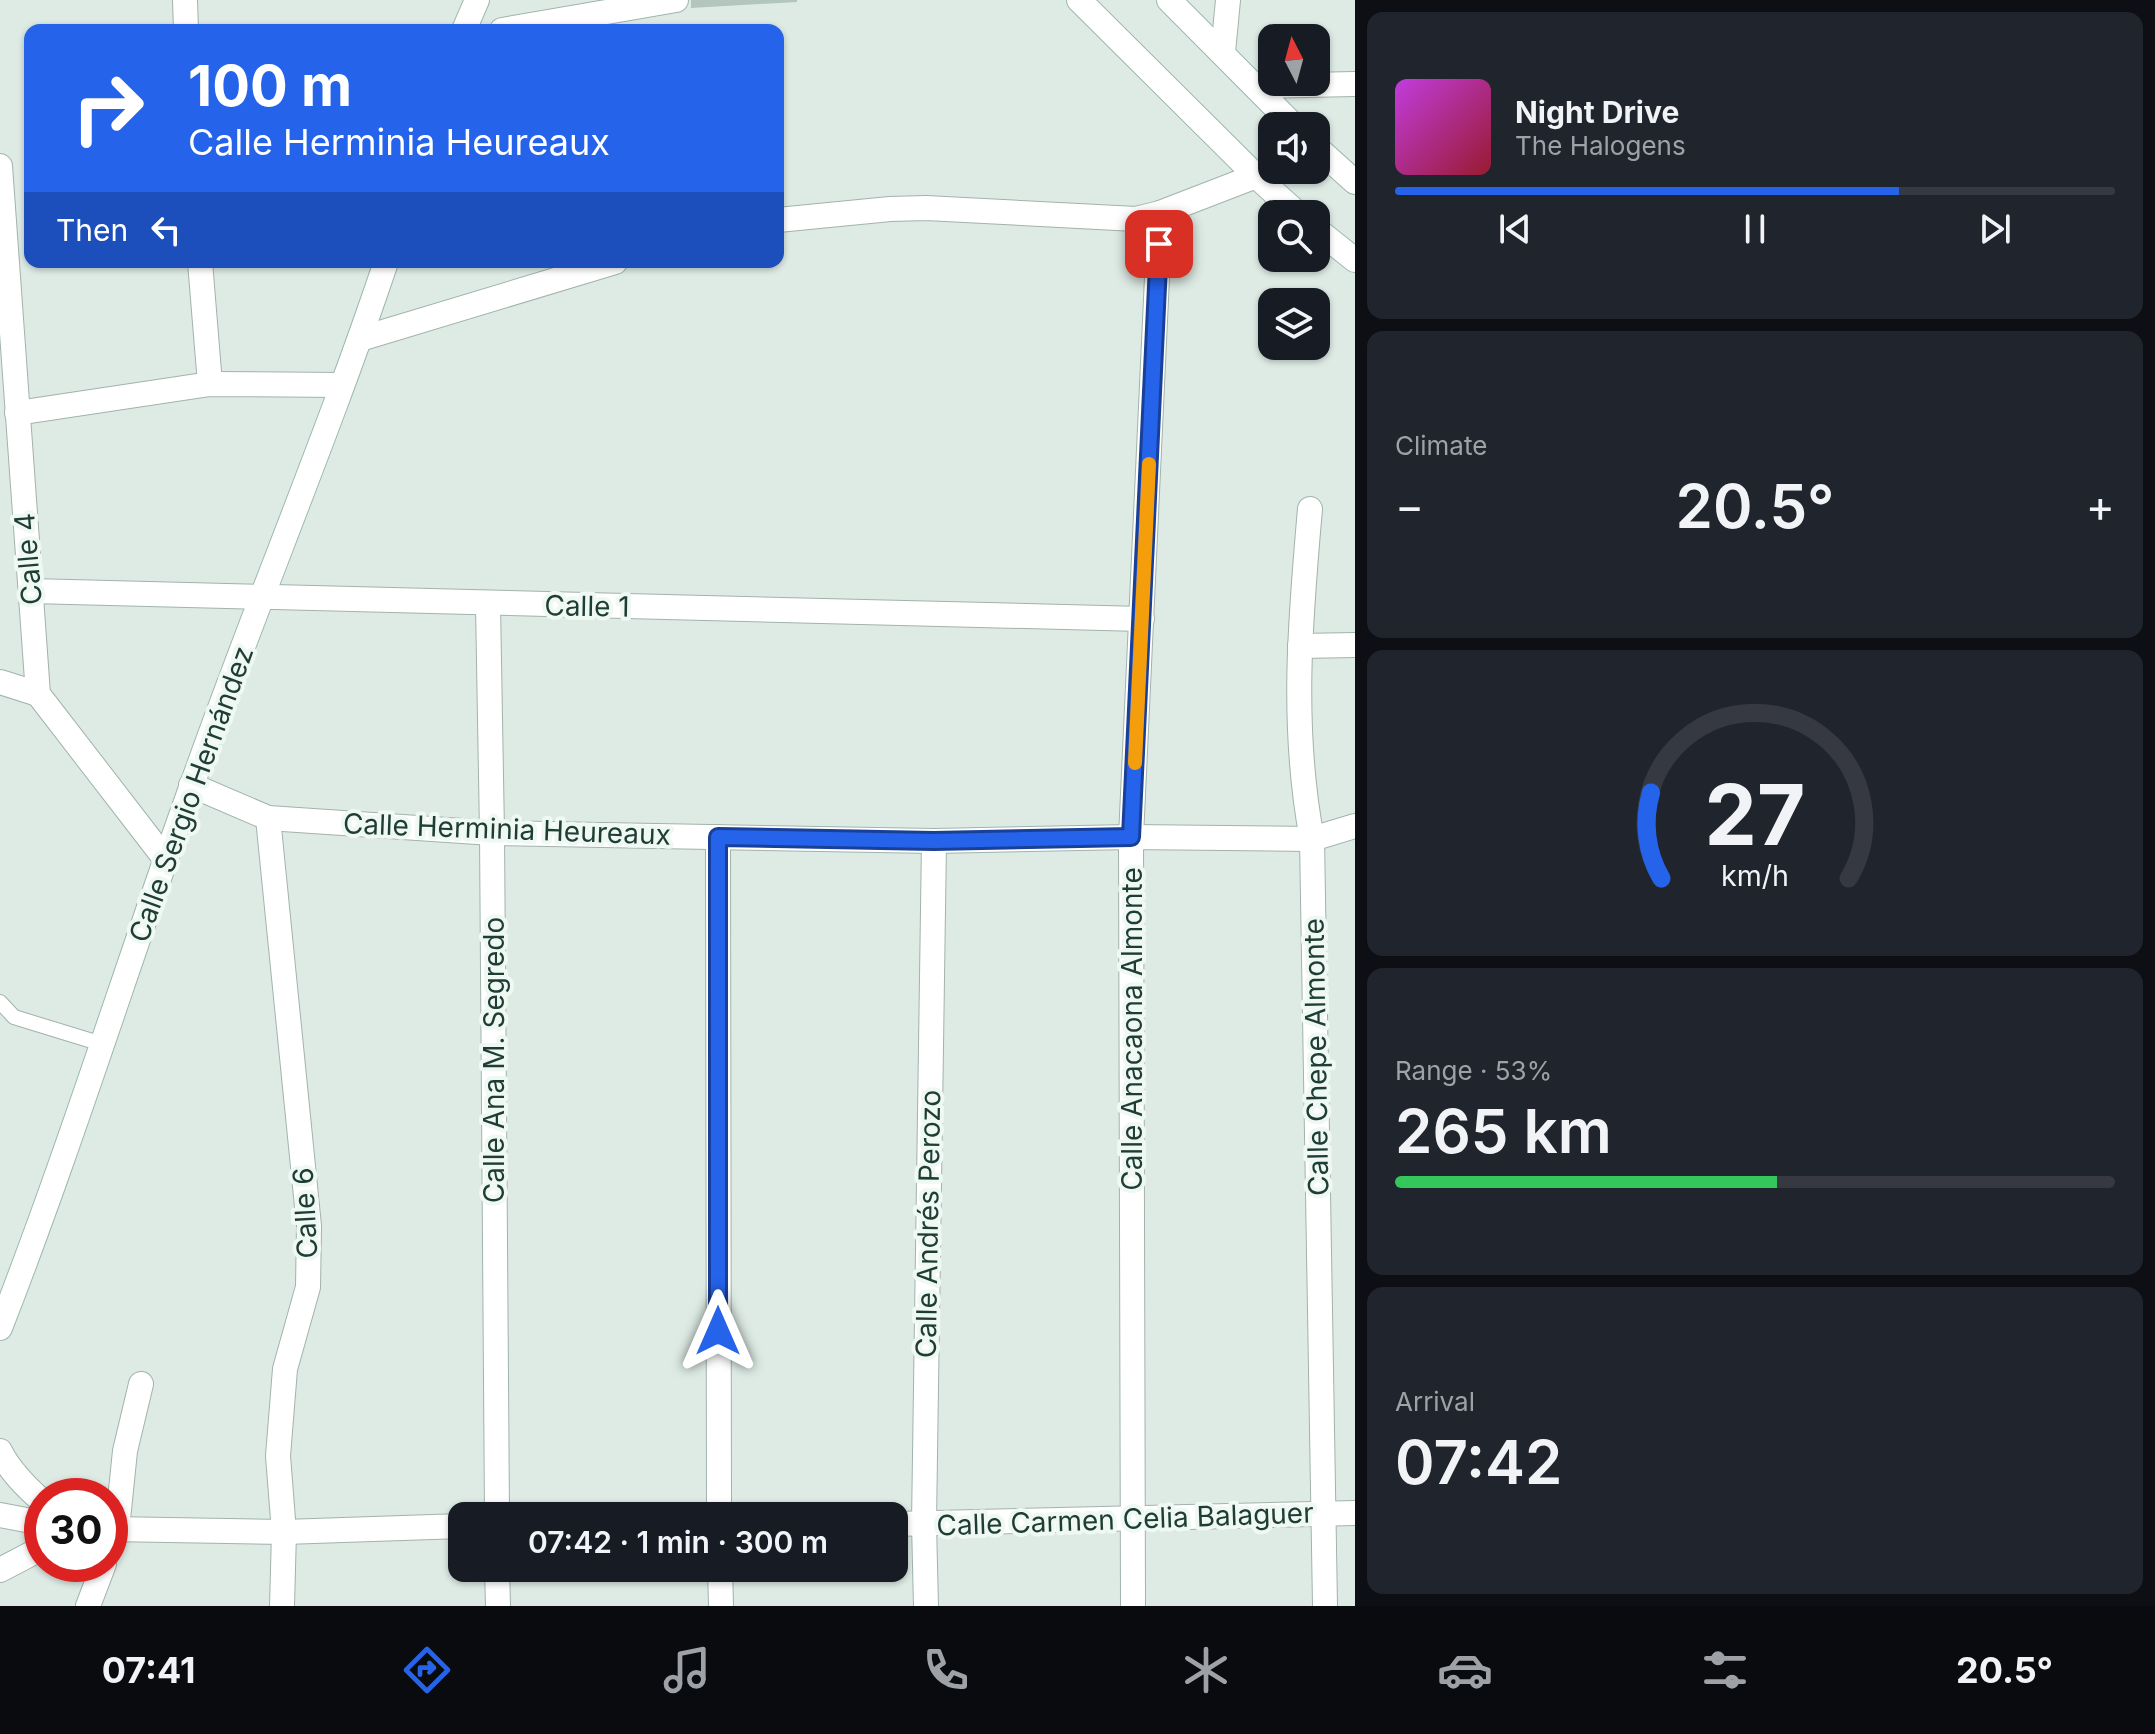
<!DOCTYPE html>
<html lang="en">
<head>
<meta charset="utf-8">
<style>
	body { margin:0; font-family:Inter,sans-serif; background:#20242c; color:#f1f3f6; height:100vh; display:flex; flex-direction:column; font-size:30px; white-space:nowrap }
	* { box-sizing:border-box; margin:0 }
	p { font-size:26px; color:#9ea1a6 }
	.icon { flex:none; width:44px; height:44px; fill:none; stroke:currentColor; stroke-width:2; stroke-linecap:round; stroke-linejoin:round }
	.map { position:relative; flex:1; overflow:hidden }
	.drawer { display:flex; flex-direction:column; gap:12px; padding:12px; background:#0d0f14; width:800px }
	.drawer>* { flex:none }
	.top-card { position:absolute; left:24px; top:24px; width:760px; height:244px; border-radius:16px; box-shadow:0 2px 6px #0004; background:#2563eb; color:#fff; overflow:hidden }
	.needle { width:52px; rotate:354deg }
	.fabs { position:absolute; left:1258px; top:24px; display:grid; gap:16px }
	.fabs a { display:grid; place-items:center; width:72px; height:72px; border-radius:16px; background:#171b24; box-shadow:0 2px 6px #0004; font-size:40px }
	.speed { position:absolute; left:24px; top:1478px; display:flex; gap:16px; font-size:40px; font-weight:700; text-align:center }
	.speed>* { display:grid; place-content:center; width:104px; height:104px; border-radius:50%; background:#171b24; box-shadow:0 2px 6px #0004; line-height:1 }
	.speed .limit { border:12px solid #d22; background:#fff; color:#111 }
	.pin { position:absolute; display:grid; place-items:center; width:68px; height:68px; color:#fff; margin:-34px; border-radius:16px; box-shadow:0 4px 12px #0006 }
	.me { position:absolute; width:88px; margin:-44px; rotate:0deg; stroke-linejoin:round; filter:drop-shadow(0 0 6px #0008) }
	.turn { display:flex; align-items:center; gap:28px; height:168px; padding:0 32px; font-size:36px }
	.turn .icon { width:104px; height:104px; stroke-width:2.5 }
	.turn b { display:block; font-size:56px; line-height:68px }
	.then { display:flex; align-items:center; height:76px; padding:0 32px; background:#0003; gap:16px; font-size:30px }
	.big { font-size:60px; font-weight:600; line-height:1.1 }
	.drawer .widget { flex:1; display:flex; flex-direction:column; justify-content:center; gap:12px; min-width:0; padding:0 28px; border-radius:16px; background:#20242c }
	.drawer .dial { align-items:center; gap:0 }
	.dial svg { height:208px; overflow:visible; fill:none; stroke:#363941; stroke-width:7; stroke-linecap:round; text-anchor:middle }
	.dial text { fill:#f1f3f6; stroke:none }
	.song { display:flex; align-items:center; gap:24px }
	.cover { width:96px; height:96px; border-radius:12px; background:linear-gradient(135deg,hsl(290 70% 55%),hsl(350 70% 35%)) }
	.played { height:8px; border-radius:4px; background:linear-gradient(90deg,#2563eb 70%,#363941 70%) }
	.keys { display:flex; justify-content:space-around; direction:ltr }
	.heat { display:flex; justify-content:space-between; align-items:center; font-size:44px; direction:ltr }
	.charge { height:12px; border-radius:6px; background:linear-gradient(90deg,#34c759 53%,#363941 0) }
	.trip { position:absolute; left:448px; top:1502px; width:460px; height:80px; border-radius:16px; background:#171b24; box-shadow:0 2px 6px #0004; font-weight:600; line-height:80px; text-align:center }
	.dock { display:flex; height:128px; justify-content:space-around; align-items:center; background:#090b0e; color:#9ea1a6 }
	.dock .icon { width:56px; height:56px }
	.dock .on { color:#2563eb }
	.dock b { font-size:36px; color:#f1f3f6 }
	main { display:flex; flex:1; min-height:0 }
	.map>svg:first-child { display:block }
	.building { fill:#b3c6be }
	.lines { fill:none; stroke-linecap:round; stroke-linejoin:round }
	.lane-casing { stroke:#a1b3ac; stroke-width:16 }
	.street-casing { stroke:#a1b3ac; stroke-width:26 }
	.secondary-casing { stroke:#9cb8ae; stroke-width:26 }
	.lane { stroke:#fff; stroke-width:14 }
	.street { stroke:#fff; stroke-width:24 }
	.secondary { stroke:#fff; stroke-width:24 }
	.route-casing { stroke:#184099; stroke-width:20 }
	.route { stroke:#2563eb; stroke-width:14 }
	.slow { stroke:#f59e0b; stroke-width:14 }
	.labels { text-anchor:middle; stroke-width:8; stroke-linejoin:round; paint-order:stroke }
	.street-label { font-size:28px; fill:#1e3d34; stroke:#eff8f3 }
</style>
</head>
<body>
<main>
<div class="map">
<svg width="1355" height="1606" viewBox="0 0 1355 1606">
	<rect width="100%" height="100%" fill="#deebe5"/>
	<path class="building" d="M691 0H797V2L691 8Z"/>
	<g class="lines">
		<defs>
			<path id="lane" d="M0 1002 14 1017 102 1044"/>
			<g id="street">
				<path d="M185 0 186 30"/>
				<path d="M502 30 676 0"/>
				<path d="M1223 52 1228 0"/>
				<path d="M1256 86 1355 84"/>
				<path d="M0 166 38 694 166 860"/>
				<path d="M778 220 890 209 926 208 1136 219 1160 213 1256 176"/>
				<path d="M200 262 210 384"/>
				<path d="M360 339 615 262"/>
				<path d="M17 413 210 384 342 385"/>
				<path d="M1310 509C1300 621 1291 728 1312 839L1325 1606"/>
				<path d="M31 591 1142 619"/>
				<path d="M488 604 492 833 497 1516"/>
				<path d="M1300 646 1355 645"/>
				<path d="M0 682 38 694"/>
				<path d="M191 785 268 818 492 833 934 841 1131 837 1312 839 1355 826"/>
				<path d="M268 818 309 1226 308 1287 285 1369 278 1456 284 1532 282 1606"/>
				<path d="M718 837 719 1516"/>
				<path d="M0 1451C10 1471 25 1486 42 1501"/>
				<path d="M0 1515 42 1523"/>
				<path d="M894 1524 1355 1513"/>
				<path d="M110 1529 284 1532 462 1526"/>
				<path d="M110 1548 117 1529 125 1451 141 1384"/>
				<path d="M497 1568 498 1606"/>
				<path d="M720 1568 721 1606"/>
				<path d="M0 1570 42 1548"/>
				<path d="M88 1606 104 1564"/>
				<path d="M926 1606 924 1524 934 841"/>
				<path d="M1133 1606 1131 837 1160 213"/>
			</g>
			<g id="secondary">
				<path d="M1079 0 1256 176 1298 214"/>
				<path d="M1169 0 1294 126"/>
				<path d="M464 30 477 0"/>
				<path d="M1316 147 1355 182"/>
				<path d="M1316 229 1355 260"/>
				<path d="M0 1328C70 1149 127 965 192 785 254 609 327 438 386 262"/>
			</g>
		</defs>
		<use href="#lane" class="lane-casing"/>
		<use href="#street" class="street-casing"/>
		<use href="#secondary" class="secondary-casing"/>
		<use href="#lane" class="lane"/>
		<use href="#street" class="street"/>
		<use href="#secondary" class="secondary"/>
	</g>
	<g class="lines">
		<defs>
			<path id="route" d="M718 1331V837L934 841 1131 837 1159 244"/>
		</defs>
		<use href="#route" class="route-casing"/>
		<use href="#route" class="route"/>
		<path class="slow" d="M1135 763 1149 464"/>
	</g>
	<g class="labels">
		<g class="street-label">
			<text transform="translate(28 559) rotate(-95)" y="10">Calle 4</text>
			<text transform="translate(587 606) rotate(1)" y="10">Calle 1</text>
			<text transform="translate(191 794) rotate(-70)" y="10">Calle Sergio Hernández</text>
			<text transform="translate(507 829) rotate(2)" y="10">Calle Herminia Heureaux</text>
			<text transform="translate(1132 1029) rotate(-90)" y="10">Calle Anacaona Almonte</text>
			<text transform="translate(1316 1057) rotate(-91)" y="10">Calle Chepe Almonte</text>
			<text transform="translate(494 1060) rotate(-90)" y="10">Calle Ana M. Segredo</text>
			<text transform="translate(305 1213) rotate(-93)" y="10">Calle 6</text>
			<text transform="translate(928 1224) rotate(-89)" y="10">Calle Andrés Perozo</text>
			<text transform="translate(1125 1519) rotate(-2)" y="10">Calle Carmen Celia Balaguer</text>
		</g>
	</g>
</svg>
<div class="fabs">
<a><svg class="needle" viewBox="-14 -14 28 28"><path d="M0-13l5 13h-10z" fill="#e53935"/><path d="M0 13l5-13h-10z" fill="#9ea1a6"/></svg></a>
<a><svg class="icon" aria-label="sound" viewBox="0 0 24 24"><path d="M4 9h4l5-4v14l-5-4H4zM17 9q2 3 0 6"/></svg></a>
<a><svg class="icon" aria-label="search" viewBox="0 0 24 24"><circle cx="10" cy="10" r="6"/><path d="M15 15l6 6"/></svg></a>
<a><svg class="icon" aria-label="layers" viewBox="0 0 24 24"><path d="M12 4l9 5-9 5-9-5zM3 14l9 5 9-5"/></svg></a>
</div>
<div class="speed"><div class="limit">30</div></div>
<div class="pin" style="left:1159px;top:244px;background:#d93025"><svg class="icon" aria-label="arrive" viewBox="0 0 24 24"><path d="M6 21V4h12l-3 4 3 4H6"/></svg></div>
<svg class="me" style="left:718px;top:1331px" viewBox="-20 -20 40 40"><path d="M0-17L14 15 0 8-14 15z" fill="#2563eb" stroke="#fff" stroke-width="4"/></svg>
<div class="trip">07:42 · 1 min · 300 m</div>
<div class="top-card">
<div class="turn"><svg class="icon" aria-label="right" viewBox="0 0 24 24"><path d="M7 20v-9h11M14 6l5 5-5 5"/></svg><div><b>100 m</b>Calle Herminia Heureaux</div></div>
<div class="then">Then<svg class="icon" aria-label="left" viewBox="0 0 24 24"><path d="M17 20v-9H6M10 6l-5 5 5 5"/></svg></div>
</div>
</div>
<section class="drawer">
<div class="widget">
<div class="song"><i class="cover"></i><div><b>Night Drive</b><p>The Halogens</p></div></div>
<div class="played"></div>
<div class="keys"><svg class="icon" aria-label="previous" viewBox="0 0 24 24"><path d="M18 5L8 12l10 7zM5 5v14"/></svg><svg class="icon" aria-label="pause" viewBox="0 0 24 24"><path d="M8 5v14M16 5v14"/></svg><svg class="icon" aria-label="next" viewBox="0 0 24 24"><path d="M6 5l10 7-10 7zM19 5v14"/></svg></div>
</div>
<div class="widget"><p>Climate</p>
<div class="heat"><a>−</a><b class="big">20.5°</b><a>+</a></div>
</div>
<div class="widget dial"><svg viewBox="0 0 100 80">
<path d="M14 69A42 42 0 1 1 86 69"/>
<path d="M14 69A42 42 0 0 1 10 36" stroke="#2563eb"/>
<text x="50" y="56" font-size="32" font-weight="700">27</text>
<text x="50" y="72" font-size="11">km/h</text>
</svg></div>
<div class="widget"><p>Range · 53%</p><b class="big">265 km</b><div class="charge"></div></div>
<div class="widget"><p>Arrival</p><b class="big">07:42</b></div>
</section>
</main>
<nav class="dock">
<b>07:41</b>
<svg class="icon on" aria-label="directions" viewBox="0 0 24 24"><path d="M12 3l9 9-9 9-9-9zM9 14v-3h6M13 9l2 2-2 2"/></svg>
<svg class="icon" aria-label="music" viewBox="0 0 24 24"><path d="M9 18V5l10-2v13"/><circle cx="6" cy="18" r="3"/><circle cx="16" cy="16" r="3"/></svg>
<svg class="icon" aria-label="phone" viewBox="0 0 24 24"><path d="M5 4h4l2 5-3 2q2 4 5 5l2-3 5 2v4C11 20 4 13 5 4z"/></svg>
<svg class="icon" aria-label="climate" viewBox="0 0 24 24"><path d="M12 3v18M4 7l16 10M4 17L20 7"/></svg>
<svg class="icon" aria-label="car" viewBox="0 0 24 24"><path d="M5 17H2v-5l4-1 3-4h7l3 4 3 1v5h-3M9 17h6M6 11h13"/><circle cx="7" cy="17" r="2"/><circle cx="17" cy="17" r="2"/></svg>
<svg class="icon" aria-label="filters" viewBox="0 0 24 24"><path d="M4 7h16M4 17h16"/><circle cx="9" cy="7" r="2"/><circle cx="15" cy="17" r="2"/></svg>
<b>20.5°</b>
</nav>
</body>
</html>
